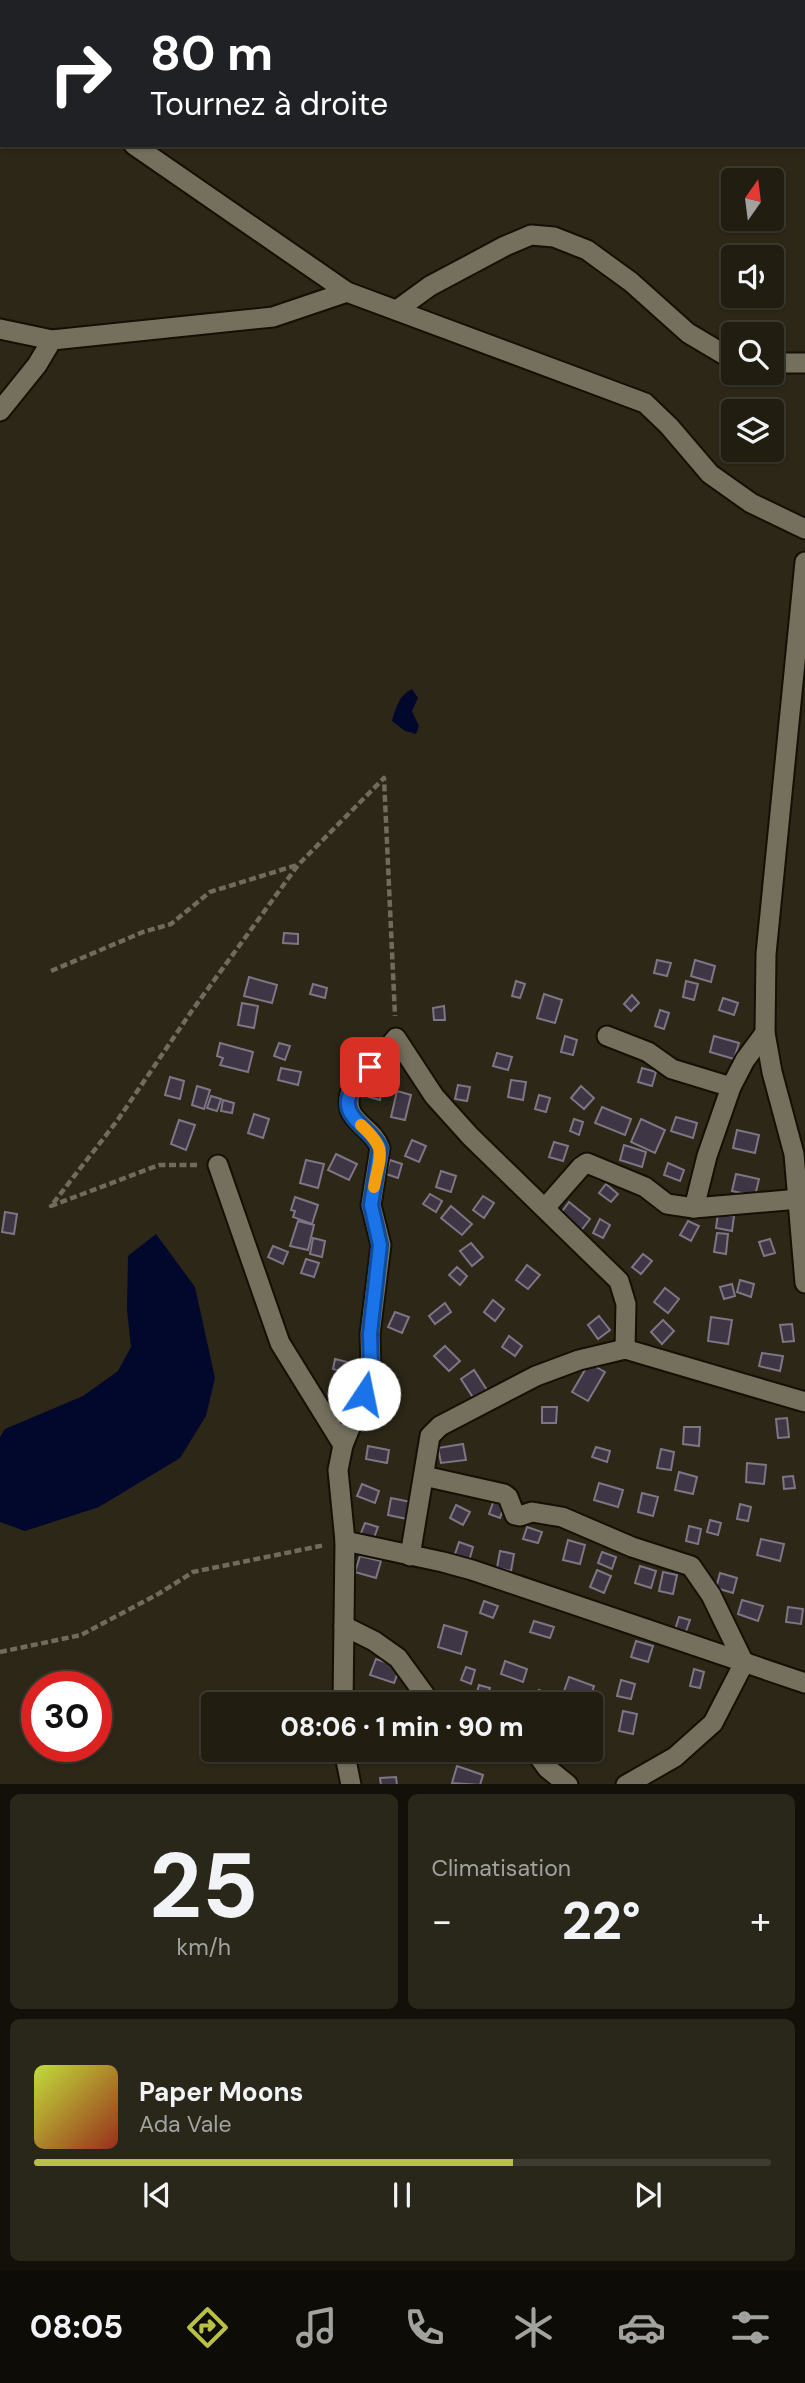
<!DOCTYPE html>
<html lang="fr">
<head>
<meta charset="utf-8">
<style>
	body { margin:0; font-family:"DM Sans",sans-serif; background:#29261a; color:#f1f3f6; height:100vh; display:flex; flex-direction:column; font-size:26px; white-space:nowrap }
	* { box-sizing:border-box; margin:0 }
	p { font-size:23px; color:#a2a29f }
	.icon { flex:none; width:38px; height:38px; fill:none; stroke:currentColor; stroke-width:2; stroke-linecap:round; stroke-linejoin:round }
	.map { position:relative; height:1784px; overflow:hidden }
	.drawer { display:flex; flex-direction:column; gap:10px; padding:10px; background:#121009; flex:1 }
	.drawer>* { flex:none }
	.top-card { position:absolute; left:0px; top:0px; width:805px; height:147px; box-shadow:0 2px 5px #0004,0 0 0 2px #3e3b31; background:#202124; color:#fff; overflow:hidden }
	.needle { width:46px; rotate:14deg }
	.fabs { position:absolute; left:721px; top:168px; display:grid; gap:14px }
	.fabs a { display:grid; place-items:center; width:63px; height:63px; border-radius:7px; background:#211d11; box-shadow:0 2px 5px #0004,0 0 0 2px #3e3b31; font-size:35px }
	.speed { position:absolute; left:21px; top:1671px; display:flex; gap:14px; font-size:35px; font-weight:700; text-align:center }
	.speed>* { display:grid; place-content:center; width:91px; height:91px; border-radius:50%; background:#211d11; box-shadow:0 2px 5px #0004,0 0 0 2px #3e3b31; line-height:1 }
	.speed .limit { border:10px solid #d22; background:#fff; color:#111 }
	.pin { position:absolute; display:grid; place-items:center; width:60px; height:60px; color:#fff; margin:-30px; border-radius:14px; box-shadow:0 4px 10px #0006 }
	.me { position:absolute; width:77px; margin:-38px; rotate:11deg; stroke-linejoin:round; filter:drop-shadow(0 0 5px #0008) }
	.turn { display:flex; align-items:center; gap:24px; height:147px; padding:0 35px; font-size:32px }
	.turn .icon { width:91px; height:91px; stroke-width:2.5 }
	.turn b { display:block; font-size:49px; line-height:60px }
	.big { font-size:52px; font-weight:800; line-height:1.1 }
	.drawer .tile { flex:1; display:flex; flex-direction:column; justify-content:center; gap:10px; min-width:0; padding:0 24px; border-radius:10px; background:#29261a }
	.drawer .dial { align-items:center; gap:0 }
	.dial b { font-size:91px; line-height:1 }
	.song { display:flex; align-items:center; gap:21px }
	.cover { width:84px; height:84px; border-radius:10px; background:linear-gradient(135deg,hsl(70 70% 55%),hsl(10 70% 35%)) }
	.played { height:7px; border-radius:4px; background:linear-gradient(90deg,#b9c046 65%,#3e3b31 65%) }
	.keys { display:flex; justify-content:space-around; direction:ltr }
	.heat { display:flex; justify-content:space-between; align-items:center; font-size:38px; direction:ltr }
	.drawer .tiles { flex:1; display:grid; gap:10px; grid-template-columns:1fr 1fr }
	.tile:last-child { grid-column:span 2 }
	.trip { position:absolute; left:201px; top:1692px; width:402px; height:70px; border-radius:7px; background:#211d11; box-shadow:0 2px 5px #0004,0 0 0 2px #3e3b31; font-weight:800; line-height:70px; text-align:center }
	.tabs { display:flex; height:112px; justify-content:space-around; align-items:center; background:#0d0c07; color:#a2a29f }
	.tabs .icon { width:49px; height:49px }
	.tabs .active { color:#b9c046 }
	.tabs b { font-size:32px; color:#f1f3f6 }
	.map>svg:first-child { display:block }
	.water { fill:#01082c }
	.building { fill:#3e3644; stroke:#7e7585; stroke-width:2 }
	.lines { fill:none; stroke-linecap:round; stroke-linejoin:round }
	.minor-casing { stroke:#141003; stroke-width:23 }
	.path { stroke:#706b5d; stroke-width:4.5; stroke-dasharray:7 3.5; stroke-linecap:butt }
	.minor { stroke:#75705e; stroke-width:19 }
	.route-casing { stroke:#114b97; stroke-width:18 }
	.route { stroke:#1a73e8; stroke-width:12 }
	.slow { stroke:#f59e0b; stroke-width:12 }
</style>
</head>
<body>
<div class="map">
<svg width="805" height="1785" viewBox="0 0 805 1785">
	<rect width="100%" height="100%" fill="#2c2717"/>
	<g class="water">
		<path d="M412 689 418 698 412 711 419 726 416 734 405 731 392 721C396 708 399 695 412 689Z"/>
		<path d="M156 1234 195 1287 215 1378 206 1416 180 1458 99 1507 25 1531 0 1522V1437L5 1429 83 1396 118 1371 131 1347 127 1310 128 1256Z"/>
	</g>
	<g class="building">
		<path d="M284 933 298 934V944L283 943Z"/>
		<path d="M657 960 671 963 667 976 654 973Z"/>
		<path d="M695 960 715 966 711 982 691 976Z"/>
		<path d="M249 977 277 985 272 1003 244 996Z"/>
		<path d="M516 981 525 984 520 998 512 996Z"/>
		<path d="M686 981 698 984 694 1000 683 997Z"/>
		<path d="M313 984 327 988 325 998 310 994Z"/>
		<path d="M544 994 562 1000 555 1023 537 1018Z"/>
		<path d="M632 995 639 1003 631 1011 624 1004Z"/>
		<path d="M723 998 738 1003 734 1015 719 1010Z"/>
		<path d="M242 1003 258 1006 254 1028 238 1025Z"/>
		<path d="M444 1006 445 1020H434L433 1008Z"/>
		<path d="M660 1010 669 1013 664 1029 655 1026Z"/>
		<path d="M565 1036 577 1040 573 1055 561 1052Z"/>
		<path d="M714 1036 739 1043 734 1059 710 1052Z"/>
		<path d="M220 1043 253 1052 248 1072 220 1065 223 1058 217 1056Z"/>
		<path d="M279 1043 290 1046 285 1060 274 1056Z"/>
		<path d="M497 1053 512 1057 508 1070 493 1066Z"/>
		<path d="M281 1068 301 1072 298 1085 278 1080Z"/>
		<path d="M642 1068 656 1072 652 1086 638 1082Z"/>
		<path d="M170 1077 184 1081 180 1099 165 1095Z"/>
		<path d="M511 1080 526 1082 523 1100 508 1097Z"/>
		<path d="M458 1085 470 1087 467 1101 455 1099Z"/>
		<path d="M197 1086 210 1090 204 1109 192 1105Z"/>
		<path d="M371 1086 382 1089 380 1100 369 1097Z"/>
		<path d="M581 1086 594 1098 584 1109 571 1098Z"/>
		<path d="M397 1091 411 1095 405 1120 391 1117Z"/>
		<path d="M539 1095 550 1098 546 1112 535 1109Z"/>
		<path d="M211 1096 221 1099 217 1111 207 1108Z"/>
		<path d="M223 1100 234 1103 232 1113 221 1111Z"/>
		<path d="M602 1107 631 1119 625 1135 595 1123Z"/>
		<path d="M254 1114 269 1119 263 1138 248 1133Z"/>
		<path d="M676 1117 697 1123 693 1138 671 1131Z"/>
		<path d="M574 1119 583 1122 579 1135 570 1131Z"/>
		<path d="M641 1119 665 1130 655 1153 631 1142Z"/>
		<path d="M179 1120 195 1125 186 1150 171 1144Z"/>
		<path d="M737 1130 759 1135 755 1153 733 1148Z"/>
		<path d="M412 1140 426 1146 419 1162 405 1156Z"/>
		<path d="M554 1142 568 1146 563 1161 549 1157Z"/>
		<path d="M624 1145 646 1152 642 1167 620 1160Z"/>
		<path d="M336 1154 357 1164 349 1180 328 1170Z"/>
		<path d="M306 1160 324 1164 318 1188 300 1183Z"/>
		<path d="M390 1160 402 1164 398 1178 386 1174Z"/>
		<path d="M668 1163 684 1170 680 1181 664 1175Z"/>
		<path d="M441 1171 456 1176 451 1192 436 1187Z"/>
		<path d="M736 1174 759 1179 755 1196 732 1191Z"/>
		<path d="M606 1184 618 1194 611 1202 599 1193Z"/>
		<path d="M430 1194 442 1201 436 1212 423 1204Z"/>
		<path d="M483 1196 494 1203 484 1218 473 1210Z"/>
		<path d="M295 1197 318 1205 312 1224 293 1217 295 1211 291 1210Z"/>
		<path d="M569 1202 590 1219 579 1233 558 1217Z"/>
		<path d="M451 1206 472 1224 462 1235 441 1218Z"/>
		<path d="M5 1212 17 1214 14 1234 2 1232Z"/>
		<path d="M718 1213 734 1216 732 1231 716 1228Z"/>
		<path d="M600 1219 610 1225 603 1238 593 1233Z"/>
		<path d="M298 1221 314 1225 308 1250 290 1246Z"/>
		<path d="M688 1221 699 1226 691 1241 680 1235Z"/>
		<path d="M717 1233 728 1234 726 1254 714 1252Z"/>
		<path d="M313 1238 325 1241 322 1257 310 1254Z"/>
		<path d="M770 1239 775 1253 764 1256 759 1242Z"/>
		<path d="M471 1243 483 1257 472 1266 460 1251Z"/>
		<path d="M273 1246 288 1252 283 1264 268 1257Z"/>
		<path d="M643 1254 652 1261 641 1274 632 1267Z"/>
		<path d="M306 1259 319 1263 314 1277 301 1273Z"/>
		<path d="M527 1265 540 1275 528 1289 516 1280Z"/>
		<path d="M457 1267 467 1276 460 1285 449 1275Z"/>
		<path d="M740 1280 754 1284 751 1297 737 1292Z"/>
		<path d="M732 1284 735 1296 724 1299 720 1287Z"/>
		<path d="M665 1288 679 1299 668 1313 654 1302Z"/>
		<path d="M493 1300 504 1309 495 1321 484 1312Z"/>
		<path d="M445 1303 451 1312 435 1324 429 1316Z"/>
		<path d="M395 1312 409 1317 402 1333 388 1327Z"/>
		<path d="M599 1316 610 1330 598 1339 588 1325Z"/>
		<path d="M711 1317 732 1320 728 1344 708 1341Z"/>
		<path d="M663 1320 674 1331 662 1344 651 1332Z"/>
		<path d="M792 1324 794 1341 783 1342 780 1325Z"/>
		<path d="M509 1336 522 1346 515 1356 502 1347Z"/>
		<path d="M445 1346 460 1361 449 1371 434 1356Z"/>
		<path d="M762 1353 783 1356 780 1371 759 1366Z"/>
		<path d="M335 1359 351 1363 349 1373 333 1369Z"/>
		<path d="M589 1363 605 1372 588 1401 572 1392Z"/>
		<path d="M474 1370 487 1390 474 1399 461 1379Z"/>
		<path d="M381 1398 393 1402 388 1418 376 1414Z"/>
		<path d="M542 1407H557L556 1423H542Z"/>
		<path d="M787 1418 789 1437 778 1438 776 1419Z"/>
		<path d="M684 1427H700L699 1446 683 1444Z"/>
		<path d="M463 1444 466 1460 441 1463 438 1448Z"/>
		<path d="M368 1446 389 1450 387 1463 366 1459Z"/>
		<path d="M596 1447 610 1451 607 1462 592 1457Z"/>
		<path d="M661 1449 674 1452 671 1470 657 1468Z"/>
		<path d="M747 1463 766 1465 764 1484 746 1482Z"/>
		<path d="M679 1472 697 1477 693 1494 675 1490Z"/>
		<path d="M793 1476 795 1488 784 1489 783 1477Z"/>
		<path d="M599 1483 623 1490 618 1507 594 1500Z"/>
		<path d="M362 1484 379 1491 375 1503 357 1496Z"/>
		<path d="M642 1493 658 1497 653 1516 638 1512Z"/>
		<path d="M391 1498 411 1502 407 1519 388 1515Z"/>
		<path d="M494 1500 505 1504 500 1518 489 1514Z"/>
		<path d="M740 1504 751 1507 748 1521 737 1519Z"/>
		<path d="M456 1505 470 1512 463 1525 450 1518Z"/>
		<path d="M710 1520 721 1523 718 1535 707 1532Z"/>
		<path d="M365 1523 378 1527 372 1543 359 1538Z"/>
		<path d="M689 1526 701 1529 698 1544 686 1541Z"/>
		<path d="M527 1527 542 1532 538 1543 523 1539Z"/>
		<path d="M761 1539 784 1544 780 1561 757 1555Z"/>
		<path d="M568 1540 585 1545 580 1564 563 1560Z"/>
		<path d="M459 1542 473 1547 468 1565 453 1560Z"/>
		<path d="M500 1551 514 1554 511 1571 497 1568Z"/>
		<path d="M602 1552 616 1557 612 1569 598 1563Z"/>
		<path d="M360 1556 381 1561 376 1578 355 1572Z"/>
		<path d="M640 1566 656 1571 651 1588 635 1583Z"/>
		<path d="M597 1570 611 1576 604 1593 590 1587Z"/>
		<path d="M663 1572 677 1575 673 1594 659 1591Z"/>
		<path d="M720 1573 737 1578 733 1593 716 1588Z"/>
		<path d="M742 1600 763 1606 758 1621 738 1614Z"/>
		<path d="M484 1601 498 1606 493 1618 480 1613Z"/>
		<path d="M788 1607 803 1609 801 1624 786 1622Z"/>
		<path d="M679 1617 690 1620 684 1637 674 1633Z"/>
		<path d="M534 1621 554 1627 550 1638 530 1632Z"/>
		<path d="M444 1625 467 1632 461 1654 438 1647Z"/>
		<path d="M636 1641 653 1646 648 1662 631 1657Z"/>
		<path d="M376 1659 400 1667 394 1683 370 1675Z"/>
		<path d="M505 1661 527 1669 523 1682 501 1674Z"/>
		<path d="M466 1667 475 1670 471 1684 461 1680Z"/>
		<path d="M694 1669 704 1672 700 1688 690 1686Z"/>
		<path d="M569 1677 594 1686 589 1702 563 1694Z"/>
		<path d="M621 1680 635 1684 631 1699 617 1696Z"/>
		<path d="M479 1685 490 1688 486 1702 475 1699Z"/>
		<path d="M539 1690 555 1697 552 1704H533Z"/>
		<path d="M623 1711 637 1714 633 1734 619 1731Z"/>
		<path d="M379 1750H394L395 1754 382 1759Z"/>
		<path d="M457 1766 483 1775 480 1785 452 1783Z"/>
		<path d="M396 1777 397 1785H381L380 1778Z"/>
	</g>
	<g class="lines">
		<defs>
			<g id="minor">
				<path d="M203 2V0"/>
				<path d="M0 55 2 56"/>
				<path d="M134 145 347 292 645 403 669 426 710 474 751 503 805 529"/>
				<path d="M397 310 430 286 505 246 531 235 554 237 587 250 631 282 688 333 725 355 733 357"/>
				<path d="M0 329 52 340"/>
				<path d="M772 363H805"/>
				<path d="M0 411 37 365 52 340 273 317 347 292"/>
				<path d="M805 562 766 954 765 1033 772 1072 794 1154 805 1283"/>
				<path d="M607 1036 648 1052 672 1069 731 1087"/>
				<path d="M218 1165 280 1343 343 1445 338 1470 345 1541 343 1704"/>
				<path d="M545 1208 581 1167 587 1163 645 1187 667 1204 694 1208 799 1199"/>
				<path d="M694 1208 707 1156 731 1087 745 1060 765 1033"/>
				<path d="M343 1445 364 1394 371 1370 370 1334 381 1245 371 1205 380 1148C372 1125 343 1122 350 1094L396 1038 434 1096 470 1136 619 1281 626 1304 625 1349"/>
				<path d="M424 1476 504 1494 508 1497 515 1515 520 1516 532 1512 562 1517 632 1547 691 1566 711 1595 744 1663 713 1723 675 1757 626 1785"/>
				<path d="M345 1541 443 1562 472 1570 805 1683"/>
				<path d="M410 1556 430 1436 440 1426 536 1376 579 1360 625 1349 805 1402"/>
				<path d="M344 1626 374 1641 398 1658 430 1702 434 1704"/>
				<path d="M344 1750 351 1785"/>
				<path d="M534 1750 547 1768 568 1785"/>
			</g>
		</defs>
		<use href="#minor" class="minor-casing"/>
		<g class="path">
			<path d="M51 971 143 932 171 924 210 892 297 865"/>
			<path d="M197 1165H159L51 1206 117 1121 191 1012 298 865 384 778 395 1016"/>
			<path d="M0 1652 81 1635 160 1593 193 1572 325 1545"/>
		</g>
		<use href="#minor" class="minor"/>
	</g>
	<g class="lines">
		<defs>
			<path id="route" d="M364 1394 371 1370 370 1334 380 1245 371 1205 380 1148C373 1130 339 1117 350 1094 355 1085 364 1076 370 1067"/>
		</defs>
		<use href="#route" class="route-casing"/>
		<use href="#route" class="route"/>
		<path class="slow" d="M361 1125C388 1150 380 1154 374 1187"/>
	</g>
</svg>
<div class="fabs">
<a><svg class="needle" viewBox="-14 -14 28 28"><path d="M0-13l5 13h-10z" fill="#e53935"/><path d="M0 13l5-13h-10z" fill="#a2a29f"/></svg></a>
<a><svg class="icon" aria-label="sound" viewBox="0 0 24 24"><path d="M4 9h4l5-4v14l-5-4H4zM17 9q2 3 0 6"/></svg></a>
<a><svg class="icon" aria-label="search" viewBox="0 0 24 24"><circle cx="10" cy="10" r="6"/><path d="M15 15l6 6"/></svg></a>
<a><svg class="icon" aria-label="layers" viewBox="0 0 24 24"><path d="M12 4l9 5-9 5-9-5zM3 14l9 5 9-5"/></svg></a>
</div>
<div class="speed"><div class="limit">30</div></div>
<div class="pin" style="left:370px;top:1067px;background:#d93025"><svg class="icon" aria-label="arrive" viewBox="0 0 24 24"><path d="M6 21V4h12l-3 4 3 4H6"/></svg></div>
<svg class="me" style="left:364px;top:1394px" viewBox="-20 -20 40 40"><circle r="19" fill="#fff"/><path d="M0-13L10 11 0 6-10 11z" fill="#1a73e8"/></svg>
<div class="trip">08:06 · 1 min · 90 m</div>
<div class="top-card">
<div class="turn"><svg class="icon" aria-label="right" viewBox="0 0 24 24"><path d="M7 20v-9h11M14 6l5 5-5 5"/></svg><div><b>80 m</b>Tournez à droite</div></div>
</div>
</div>
<section class="drawer">
<div class="tiles">
<div class="tile dial"><b>25</b><p>km/h</p></div>
<div class="tile"><p>Climatisation</p>
<div class="heat"><a>−</a><b class="big">22°</b><a>+</a></div>
</div>
<div class="tile">
<div class="song"><i class="cover"></i><div><b>Paper Moons</b><p>Ada Vale</p></div></div>
<div class="played"></div>
<div class="keys"><svg class="icon" aria-label="previous" viewBox="0 0 24 24"><path d="M18 5L8 12l10 7zM5 5v14"/></svg><svg class="icon" aria-label="pause" viewBox="0 0 24 24"><path d="M8 5v14M16 5v14"/></svg><svg class="icon" aria-label="next" viewBox="0 0 24 24"><path d="M6 5l10 7-10 7zM19 5v14"/></svg></div>
</div>
</div>
</section>
<nav class="tabs">
<b>08:05</b>
<svg class="icon active" aria-label="directions" viewBox="0 0 24 24"><path d="M12 3l9 9-9 9-9-9zM9 14v-3h6M13 9l2 2-2 2"/></svg>
<svg class="icon" aria-label="music" viewBox="0 0 24 24"><path d="M9 18V5l10-2v13"/><circle cx="6" cy="18" r="3"/><circle cx="16" cy="16" r="3"/></svg>
<svg class="icon" aria-label="phone" viewBox="0 0 24 24"><path d="M5 4h4l2 5-3 2q2 4 5 5l2-3 5 2v4C11 20 4 13 5 4z"/></svg>
<svg class="icon" aria-label="climate" viewBox="0 0 24 24"><path d="M12 3v18M4 7l16 10M4 17L20 7"/></svg>
<svg class="icon" aria-label="car" viewBox="0 0 24 24"><path d="M5 17H2v-5l4-1 3-4h7l3 4 3 1v5h-3M9 17h6M6 11h13"/><circle cx="7" cy="17" r="2"/><circle cx="17" cy="17" r="2"/></svg>
<svg class="icon" aria-label="filters" viewBox="0 0 24 24"><path d="M4 7h16M4 17h16"/><circle cx="9" cy="7" r="2"/><circle cx="15" cy="17" r="2"/></svg>
</nav>
</body>
</html>
